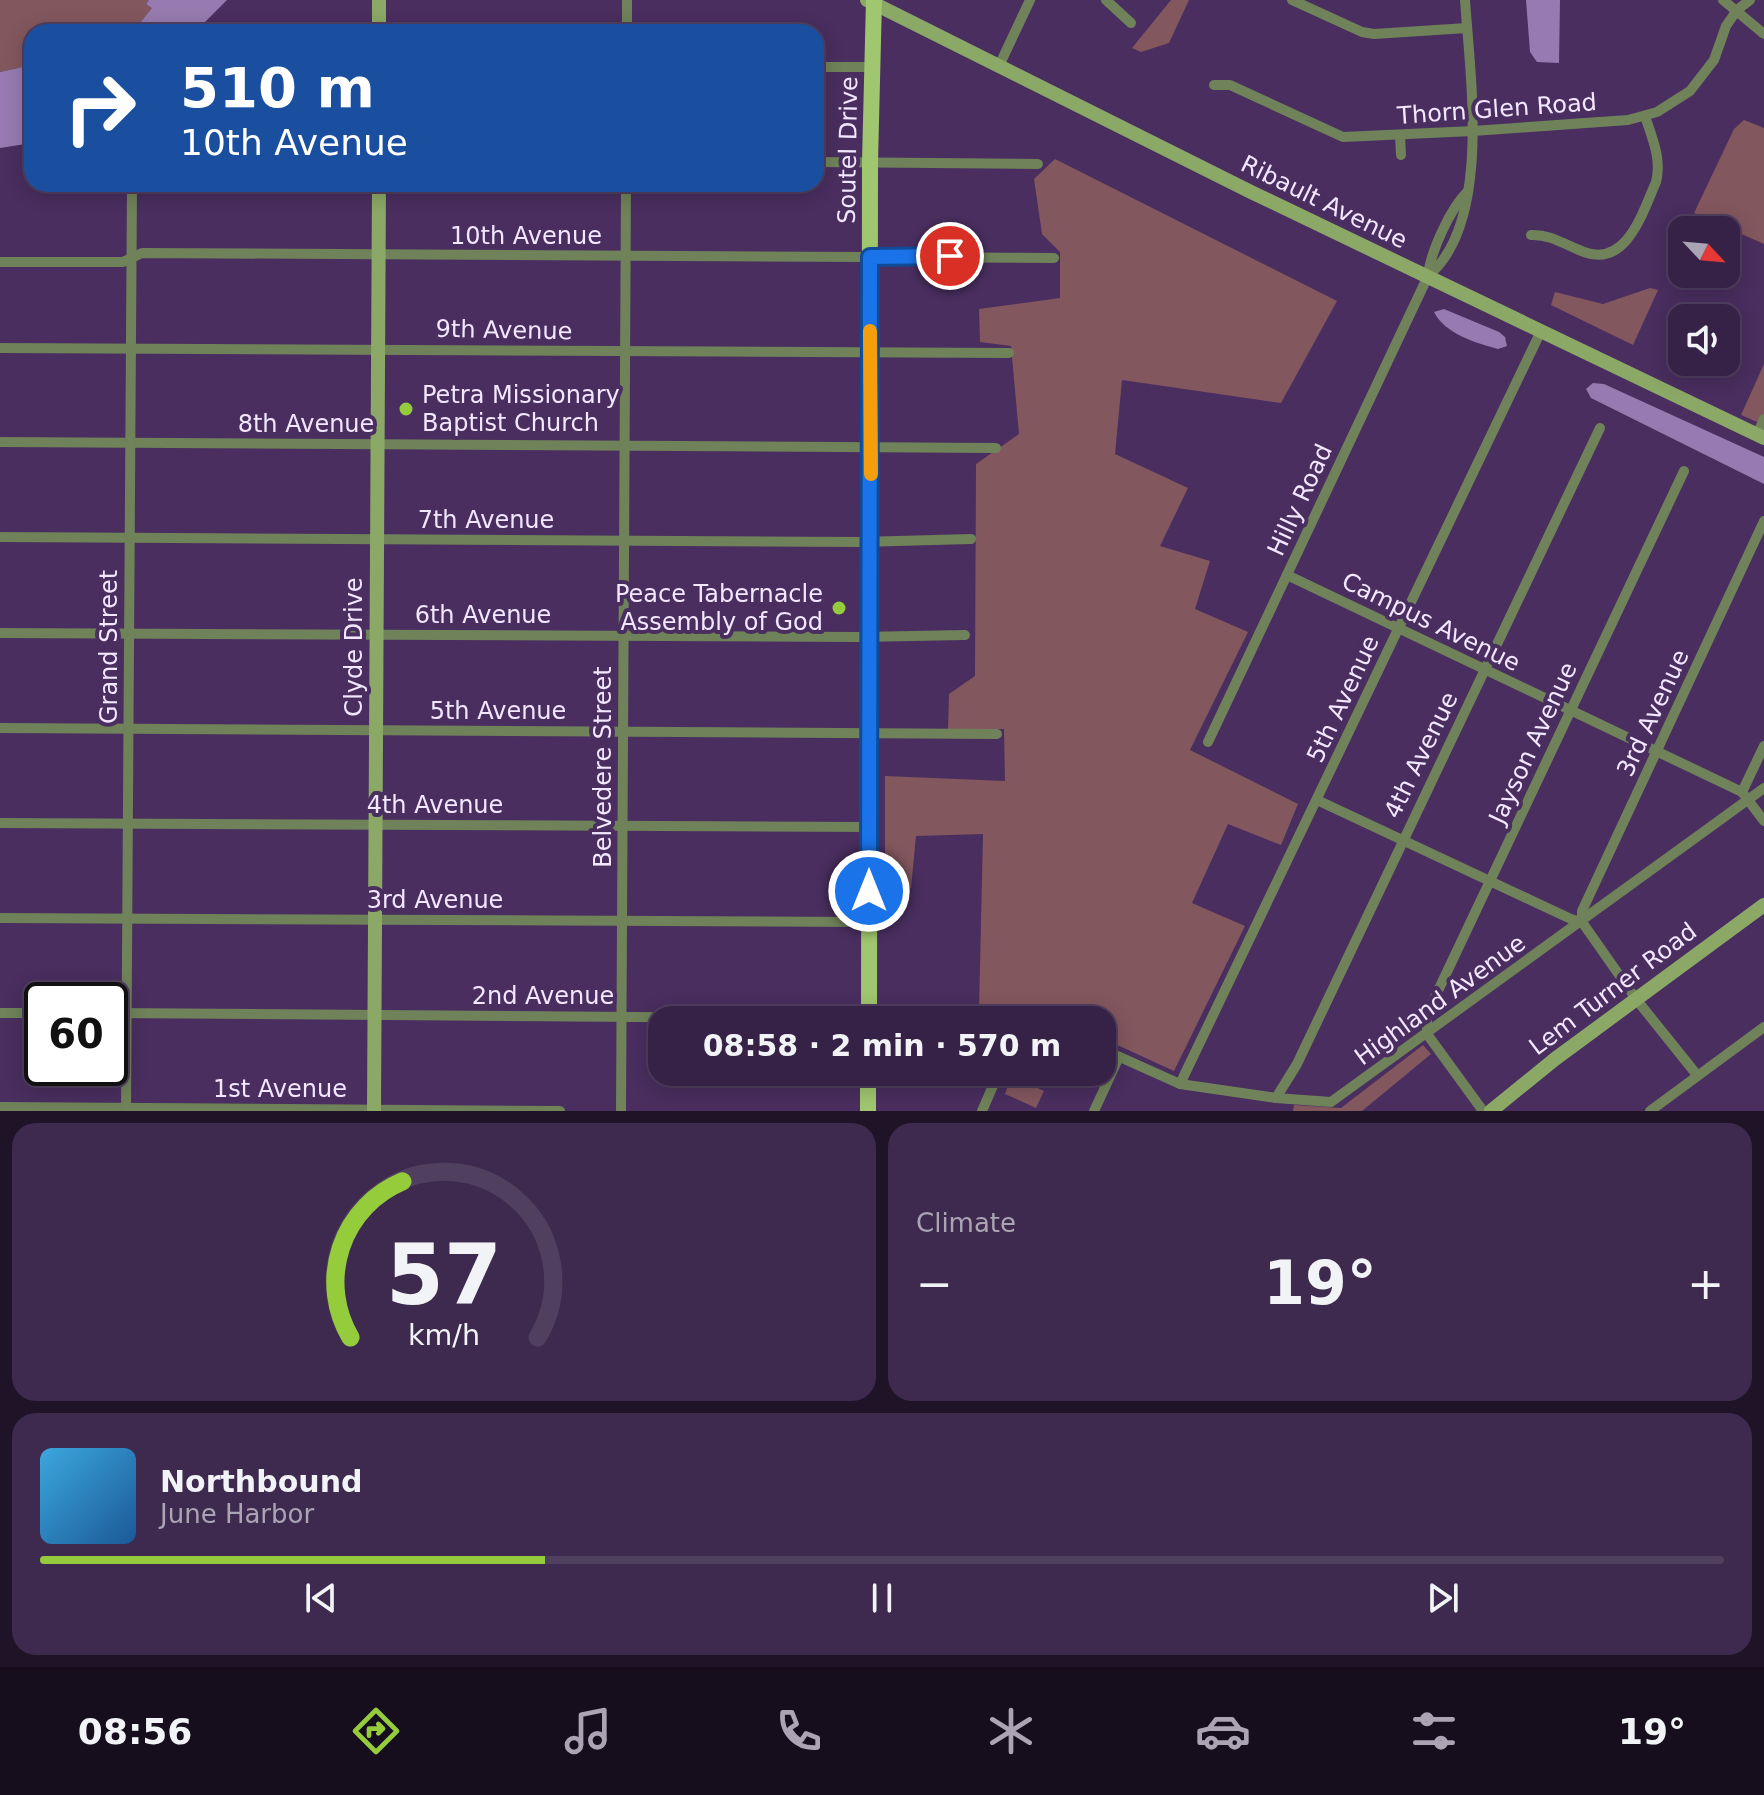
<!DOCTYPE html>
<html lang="en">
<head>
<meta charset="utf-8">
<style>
	body { margin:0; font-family:"DejaVu Sans",sans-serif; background:#3e2a4e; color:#f1f3f6; height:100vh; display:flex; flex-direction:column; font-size:30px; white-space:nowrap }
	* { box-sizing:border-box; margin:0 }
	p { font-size:26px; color:#aaa4b4 }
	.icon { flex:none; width:44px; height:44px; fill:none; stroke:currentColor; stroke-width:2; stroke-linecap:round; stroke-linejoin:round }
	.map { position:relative; height:1111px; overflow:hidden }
	.side { display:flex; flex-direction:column; gap:12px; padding:12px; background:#1e1327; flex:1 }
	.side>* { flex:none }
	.top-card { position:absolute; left:24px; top:24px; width:800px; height:168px; border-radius:24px; box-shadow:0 4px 20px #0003,0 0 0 2px #513f60; background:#1a4fa0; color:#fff; overflow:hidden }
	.needle { width:52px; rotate:116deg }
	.tools { position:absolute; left:1668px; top:216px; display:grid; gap:16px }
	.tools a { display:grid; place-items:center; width:72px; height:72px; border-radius:16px; background:#372247; box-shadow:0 4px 20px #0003,0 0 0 2px #513f60; font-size:40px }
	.speed { position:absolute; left:24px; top:982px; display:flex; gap:16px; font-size:40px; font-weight:700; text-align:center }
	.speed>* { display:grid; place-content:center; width:104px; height:104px; border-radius:50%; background:#372247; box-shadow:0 4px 20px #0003,0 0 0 2px #513f60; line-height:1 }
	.speed .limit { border:4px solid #111; border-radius:12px; background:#fff; color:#111 }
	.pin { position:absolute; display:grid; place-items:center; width:68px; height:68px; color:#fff; margin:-34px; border:4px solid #fff; border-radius:50%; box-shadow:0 2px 8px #0007 }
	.me { position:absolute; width:88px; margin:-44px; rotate:0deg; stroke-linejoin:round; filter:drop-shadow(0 0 6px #0008) }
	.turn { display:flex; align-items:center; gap:28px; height:168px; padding:0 24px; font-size:36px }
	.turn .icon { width:104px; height:104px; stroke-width:2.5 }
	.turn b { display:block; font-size:56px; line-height:68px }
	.big { font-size:60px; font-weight:600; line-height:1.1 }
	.side .tile { flex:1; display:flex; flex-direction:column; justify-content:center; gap:12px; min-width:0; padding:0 28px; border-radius:24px; background:#3e2a4e }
	.side .dial { align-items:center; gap:0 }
	.dial svg { height:208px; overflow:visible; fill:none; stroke:#513f60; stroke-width:7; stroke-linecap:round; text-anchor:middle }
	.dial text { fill:#f1f3f6; stroke:none }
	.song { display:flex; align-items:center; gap:24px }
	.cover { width:96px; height:96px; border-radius:12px; background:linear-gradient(135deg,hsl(200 70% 55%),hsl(210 70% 35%)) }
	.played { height:8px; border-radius:4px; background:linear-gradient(90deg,#95cc3b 30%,#513f60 30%) }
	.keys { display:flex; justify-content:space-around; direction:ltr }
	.heat { display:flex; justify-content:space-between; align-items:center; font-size:44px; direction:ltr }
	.side .tiles { flex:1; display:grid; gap:12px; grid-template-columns:1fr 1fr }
	.tile:last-child { grid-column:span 2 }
	.trip { position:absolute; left:648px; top:1006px; width:468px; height:80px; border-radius:24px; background:#372247; box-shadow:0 4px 20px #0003,0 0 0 2px #513f60; font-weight:600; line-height:80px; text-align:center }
	.menu { display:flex; height:128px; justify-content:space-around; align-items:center; background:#160e1c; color:#aaa4b4 }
	.menu .icon { width:56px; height:56px }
	.menu .active { color:#95cc3b }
	.menu b { font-size:36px; color:#f1f3f6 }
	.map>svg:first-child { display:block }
	.green { fill:#83575e }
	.water { fill:#977bb0 }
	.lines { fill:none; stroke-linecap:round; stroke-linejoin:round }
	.street { stroke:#6f8259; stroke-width:10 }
	.secondary { stroke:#8ba866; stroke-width:14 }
	.primary { stroke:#a0c66f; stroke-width:16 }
	.route-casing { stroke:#114b97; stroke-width:20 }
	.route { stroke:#1a73e8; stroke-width:14 }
	.slow { stroke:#f59e0b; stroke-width:14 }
	.poi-dot { fill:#95cc3b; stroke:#492e5f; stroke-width:3 }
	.labels { text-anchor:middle; stroke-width:8; stroke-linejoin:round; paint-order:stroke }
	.street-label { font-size:24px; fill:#f3e6ff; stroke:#492e5f }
	.poi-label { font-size:24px; fill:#f3e6ff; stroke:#492e5f; text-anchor:start }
</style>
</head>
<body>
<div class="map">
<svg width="1764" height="1111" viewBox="0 0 1764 1111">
	<rect width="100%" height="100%" fill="#492e5f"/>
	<g class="green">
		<path d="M0 0H149L146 4 153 7 139 24 123 32H32V65L0 72Z"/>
		<path d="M1171 0H1189L1169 43 1141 52 1132 48Z"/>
		<path d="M1744 120 1764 128V244L1694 213 1734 129Z"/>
		<path d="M1055 159 1337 301 1281 403 1122 380 1115 454 1188 488 1160 546 1210 561 1195 609 1248 632 1190 750 1298 804 1281 845 1228 824 1192 903 1245 926 1174 1071 1102 1038V1020H1064L1045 1011H979L983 834 916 836 911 888 885 889V776L1005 781 1004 729 948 730 949 694 975 676 976 464 1019 434 1011 346 980 342 979 309 1060 298V252L1042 234 1034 179Z"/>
		<path d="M1650 288 1658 290 1633 345 1551 305 1555 292 1603 304Z"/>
		<path d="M1764 364V425L1741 415Z"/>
		<path d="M1423 1045 1431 1054 1362 1111H1293L1294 1105 1341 1108Z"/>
		<path d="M1012 1076 1044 1091 1036 1108 1005 1094Z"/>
	</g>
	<g class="water">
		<path d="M149 0H227L195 32H123L139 24 152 8 146 4Z"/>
		<path d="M1526 0H1560L1559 63 1537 62 1530 52Z"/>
		<path d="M32 65V143L0 148V72Z"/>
		<path d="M1444 309 1499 332 1505 337 1507 346 1498 349C1476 343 1445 334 1434 312Z"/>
		<path d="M1593 383 1604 384 1764 457V484L1591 398 1586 389Z"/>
	</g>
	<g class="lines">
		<g class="street">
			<path d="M1106 0 1131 23"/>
			<path d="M1292 0 1362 32 1374 34 1467 28"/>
			<path d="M1723 0 1764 34"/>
			<path d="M627 32V0"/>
			<path d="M999 66 1030 0"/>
			<path d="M816 67H874"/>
			<path d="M1214 85H1230L1343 137 1473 131 1628 120 1657 112 1690 91 1714 60 1726 26 1737 10 1750 0"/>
			<path d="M1400 135 1401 155"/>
			<path d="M816 162 1038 164"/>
			<path d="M1531 235C1551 234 1565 245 1584 252 1627 268 1643 211 1656 182 1662 159 1652 138 1645 116"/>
			<path d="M0 262H123L142 253 1054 258"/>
			<path d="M1428 276C1492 223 1470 76 1465 0"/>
			<path d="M0 348 1009 353"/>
			<path d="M1757 435 1764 419"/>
			<path d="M0 442 996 448"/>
			<path d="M0 537 860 542 971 539"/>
			<path d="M1287 575 1742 792 1764 821"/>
			<path d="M0 633 859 637 965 635"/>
			<path d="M0 728 997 734"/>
			<path d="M1208 742 1428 276C1430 253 1450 209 1467 192"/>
			<path d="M1742 792 1764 746"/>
			<path d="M1317 800 1571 919 1582 922 1636 999 1697 1075"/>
			<path d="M0 823 870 827"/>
			<path d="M0 918 869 922"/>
			<path d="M1582 922V911L1764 521"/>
			<path d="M0 1013H42"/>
			<path d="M110 1013 1039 1020"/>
			<path d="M1102 1049 1180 1084 1276 1098 1331 1102 1764 788"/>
			<path d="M1180 1084 1541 331"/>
			<path d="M1276 1098 1297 1064 1600 428"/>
			<path d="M0 1107 560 1111"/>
			<path d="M126 1111 132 184"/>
			<path d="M621 1111 626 184"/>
			<path d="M982 1111 999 1072"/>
			<path d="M1094 1111 1119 1057"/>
			<path d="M1483 1111 1427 1034V1014L1684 471"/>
			<path d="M1650 1111 1764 1027"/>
		</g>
		<g class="secondary">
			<path d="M867 0 1251 192 1764 438"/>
			<path d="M379 32V0"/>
			<path d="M374 1111 379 184"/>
			<path d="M1491 1111 1555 1059 1764 905"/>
		</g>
		<g class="primary">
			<path d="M869 1020 870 162 874 0"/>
			<path d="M868 1111V1072"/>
		</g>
	</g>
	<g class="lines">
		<defs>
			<path id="route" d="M869 891 870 257 950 256"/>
		</defs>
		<use href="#route" class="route-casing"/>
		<use href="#route" class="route"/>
		<path class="slow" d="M870 331 871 474"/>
	</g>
	<g class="poi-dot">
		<circle cx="406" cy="409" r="8"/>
		<circle cx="839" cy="608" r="8"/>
	</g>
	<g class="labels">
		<g class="street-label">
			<text transform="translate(1497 109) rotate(-4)" y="8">Thorn Glen Road</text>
			<text transform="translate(848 150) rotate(-89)" y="8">Soutel Drive</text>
			<text transform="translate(1324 202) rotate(26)" y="8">Ribault Avenue</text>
			<text x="526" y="244">10th Avenue</text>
			<text transform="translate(504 330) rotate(1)" y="8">9th Avenue</text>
			<text x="306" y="432">8th Avenue</text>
			<text transform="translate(1300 500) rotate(-65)" y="8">Hilly Road</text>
			<text x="486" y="528">7th Avenue</text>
			<text x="483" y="623">6th Avenue</text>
			<text transform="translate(1431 622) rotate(26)" y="8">Campus Avenue</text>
			<text transform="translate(109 647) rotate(-90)" y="8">Grand Street</text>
			<text transform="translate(354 647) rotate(-90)" y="8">Clyde Drive</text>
			<text transform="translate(1343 699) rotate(-65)" y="8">5th Avenue</text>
			<text x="498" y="719">5th Avenue</text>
			<text transform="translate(1653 713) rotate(-65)" y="8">3rd Avenue</text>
			<text transform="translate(1533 743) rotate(-65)" y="8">Jayson Avenue</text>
			<text transform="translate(1421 755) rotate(-64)" y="8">4th Avenue</text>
			<text transform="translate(603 767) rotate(-90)" y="8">Belvedere Street</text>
			<text x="435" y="813">4th Avenue</text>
			<text x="435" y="908">3rd Avenue</text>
			<text transform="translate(1613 989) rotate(-37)" y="8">Lem Turner Road</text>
			<text x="543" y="1004">2nd Avenue</text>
			<text transform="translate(1440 1000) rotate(-36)" y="8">Highland Avenue</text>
			<text x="280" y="1097">1st Avenue</text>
		</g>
		<g class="poi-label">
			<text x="422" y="403">Petra Missionary<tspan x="422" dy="28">Baptist Church</tspan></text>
			<text x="823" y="602" text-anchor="end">Peace Tabernacle<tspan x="823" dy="28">Assembly of God</tspan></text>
		</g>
	</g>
</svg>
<div class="tools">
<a><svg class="needle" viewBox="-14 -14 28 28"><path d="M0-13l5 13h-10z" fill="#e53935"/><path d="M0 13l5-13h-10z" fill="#aaa4b4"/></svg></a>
<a><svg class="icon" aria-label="sound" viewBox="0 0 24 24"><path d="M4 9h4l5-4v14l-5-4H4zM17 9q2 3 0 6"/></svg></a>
</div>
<div class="speed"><div class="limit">60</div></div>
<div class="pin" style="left:950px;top:256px;background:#d93025"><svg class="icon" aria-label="arrive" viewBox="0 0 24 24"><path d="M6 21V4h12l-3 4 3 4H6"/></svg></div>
<svg class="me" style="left:869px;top:891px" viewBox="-20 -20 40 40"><circle r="17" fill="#1a73e8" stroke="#fff" stroke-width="3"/><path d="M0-11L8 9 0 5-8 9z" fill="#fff"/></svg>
<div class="trip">08:58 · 2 min · 570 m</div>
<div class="top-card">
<div class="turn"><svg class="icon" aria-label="right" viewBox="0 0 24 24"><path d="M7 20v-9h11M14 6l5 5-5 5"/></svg><div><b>510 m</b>10th Avenue</div></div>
</div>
</div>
<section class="side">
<div class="tiles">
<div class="tile dial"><svg viewBox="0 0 100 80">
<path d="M14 69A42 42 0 1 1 86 69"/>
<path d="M14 69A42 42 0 0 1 34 9" stroke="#95cc3b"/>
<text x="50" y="56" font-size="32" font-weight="700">57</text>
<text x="50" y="72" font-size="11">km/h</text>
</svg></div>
<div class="tile"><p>Climate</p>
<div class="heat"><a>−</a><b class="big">19°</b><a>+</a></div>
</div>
<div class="tile">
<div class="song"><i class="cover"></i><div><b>Northbound</b><p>June Harbor</p></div></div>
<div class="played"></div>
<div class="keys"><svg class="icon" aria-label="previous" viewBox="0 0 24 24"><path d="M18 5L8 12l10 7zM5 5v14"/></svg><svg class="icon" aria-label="pause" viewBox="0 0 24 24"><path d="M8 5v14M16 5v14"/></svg><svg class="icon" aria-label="next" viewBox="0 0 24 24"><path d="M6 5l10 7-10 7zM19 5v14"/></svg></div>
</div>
</div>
</section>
<nav class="menu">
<b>08:56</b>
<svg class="icon active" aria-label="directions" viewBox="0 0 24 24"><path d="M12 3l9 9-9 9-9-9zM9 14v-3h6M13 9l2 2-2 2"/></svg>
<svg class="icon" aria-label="music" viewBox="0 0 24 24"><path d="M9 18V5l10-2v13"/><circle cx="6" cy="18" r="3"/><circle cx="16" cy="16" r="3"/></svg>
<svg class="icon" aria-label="phone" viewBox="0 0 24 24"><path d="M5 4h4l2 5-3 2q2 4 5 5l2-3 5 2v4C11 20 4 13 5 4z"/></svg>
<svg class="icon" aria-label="climate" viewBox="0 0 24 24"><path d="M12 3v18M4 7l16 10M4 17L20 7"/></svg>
<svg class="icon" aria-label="car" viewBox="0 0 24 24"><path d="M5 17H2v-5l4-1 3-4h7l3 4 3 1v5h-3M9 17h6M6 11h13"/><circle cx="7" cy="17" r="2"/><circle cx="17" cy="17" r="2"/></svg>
<svg class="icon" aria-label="filters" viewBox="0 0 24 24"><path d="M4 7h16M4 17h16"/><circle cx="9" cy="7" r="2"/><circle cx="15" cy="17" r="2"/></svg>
<b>19°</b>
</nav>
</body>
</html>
